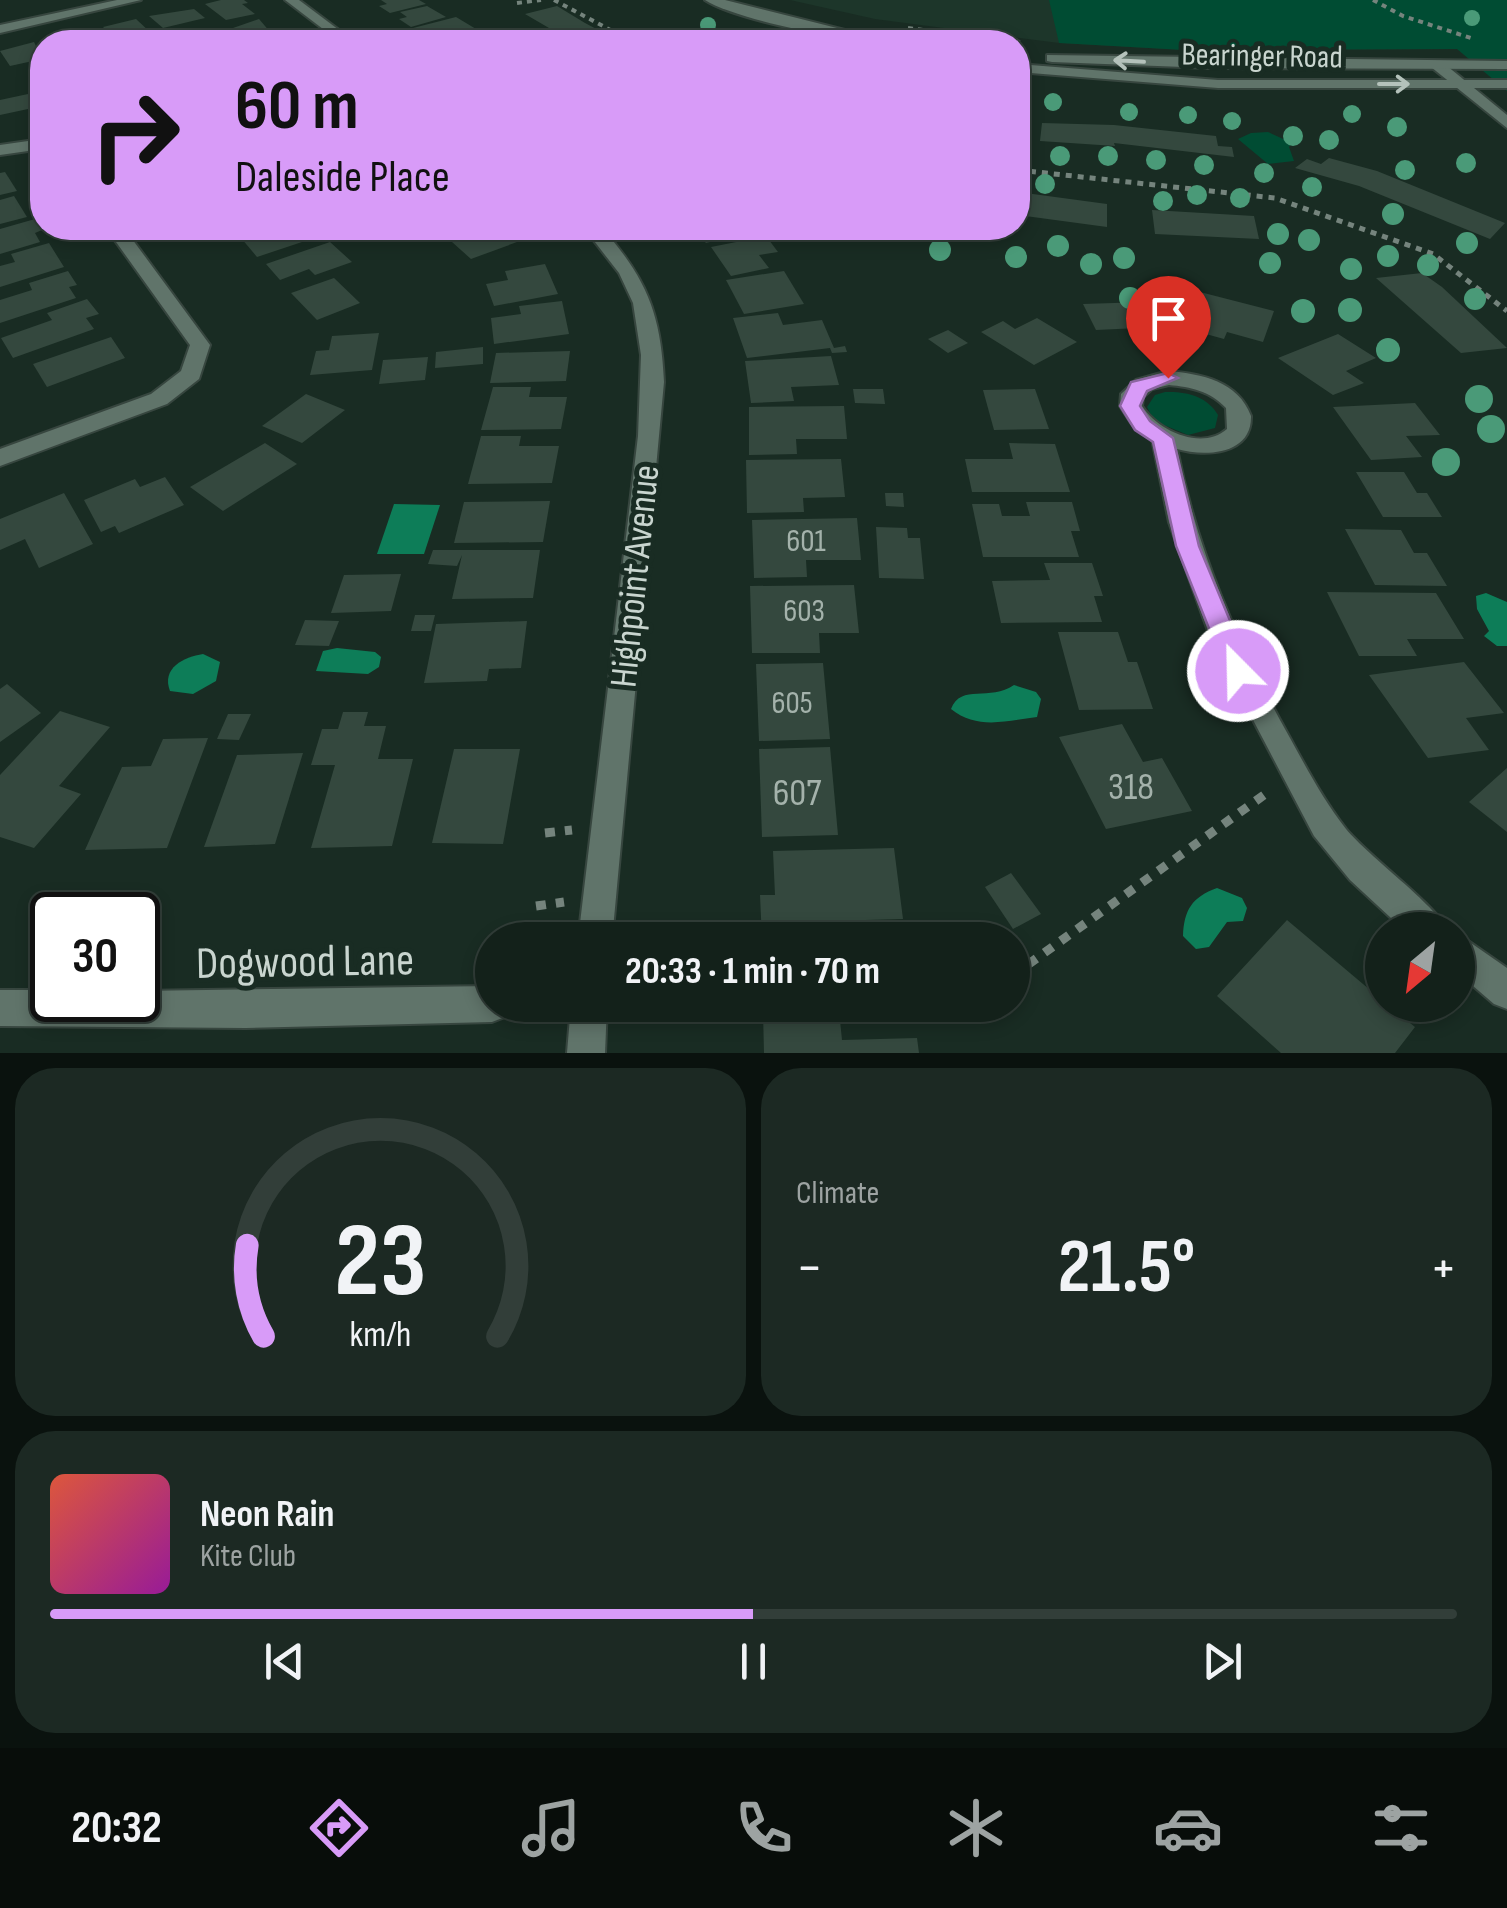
<!DOCTYPE html>
<html lang="en">
<head>
<meta charset="utf-8">
<style>
	body { margin:0; font-family:"Sofia Sans Condensed",sans-serif; background:#1c2923; color:#f1f3f6; height:100vh; display:flex; flex-direction:column; font-size:38px; white-space:nowrap }
	* { box-sizing:border-box; margin:0 }
	p { font-size:32px; color:#9da3a2 }
	.icon { flex:none; width:55px; height:55px; fill:none; stroke:currentColor; stroke-width:2; stroke-linecap:round; stroke-linejoin:round }
	.map { position:relative; height:1053px; overflow:hidden }
	.details { display:flex; flex-direction:column; gap:15px; padding:15px; background:#0a120e; flex:1 }
	.details>* { flex:none }
	.top-card { position:absolute; left:30px; top:30px; width:1000px; height:210px; border-radius:40px; box-shadow:0 5px 15px #0003,0 0 0 2px #323e39; background:#d89bf8; color:#111; overflow:hidden }
	.needle { width:65px; rotate:209deg }
	.tools { position:absolute; left:1365px; top:912px; display:grid; gap:20px }
	.tools a { display:grid; place-items:center; width:110px; height:110px; border-radius:50%; background:#13211a; box-shadow:0 5px 15px #0003,0 0 0 2px #323e39; font-size:50px }
	.speed { position:absolute; left:30px; top:892px; display:flex; gap:20px; font-size:50px; font-weight:700; text-align:center }
	.speed>* { display:grid; place-content:center; width:130px; height:130px; border-radius:50%; background:#13211a; box-shadow:0 5px 15px #0003,0 0 0 2px #323e39; line-height:1 }
	.speed .limit { border:5px solid #111; border-radius:15px; background:#fff; color:#111 }
	.pin { position:absolute; display:grid; place-items:center; width:85px; height:85px; color:#fff; margin:-102px -42px; border-radius:50% 50% 50% 0; rotate:-45deg; box-shadow:0 0 10px #0007 }
	.pin .icon { rotate:45deg }
	.me { position:absolute; width:110px; margin:-55px; rotate:337deg; stroke-linejoin:round; filter:drop-shadow(0 0 8px #0008) }
	.turn { display:flex; align-items:center; gap:35px; height:210px; padding:0 40px; font-size:45px }
	.turn .icon { width:130px; height:130px; stroke-width:2.5 }
	.turn b { display:block; font-size:70px; line-height:85px }
	.big { font-size:75px; font-weight:700; line-height:1.1 }
	.details .card { flex:1; display:flex; flex-direction:column; justify-content:center; gap:15px; min-width:0; padding:0 35px; border-radius:40px; background:#1c2923 }
	.details .dial { align-items:center; gap:0 }
	.dial svg { height:260px; overflow:visible; fill:none; stroke:#323e39; stroke-width:7; stroke-linecap:round; text-anchor:middle }
	.dial text { fill:#f1f3f6; stroke:none }
	.song { display:flex; align-items:center; gap:30px }
	.cover { width:120px; height:120px; border-radius:15px; background:linear-gradient(135deg,hsl(10 70% 55%),hsl(300 70% 35%)) }
	.played { height:10px; border-radius:5px; background:linear-gradient(90deg,#d89bf8 50%,#323e39 50%) }
	.keys { display:flex; justify-content:space-around; direction:ltr }
	.heat { display:flex; justify-content:space-between; align-items:center; font-size:55px; direction:ltr }
	.details .tiles { flex:1; display:grid; gap:15px; grid-template-columns:1fr 1fr }
	.card:last-child { grid-column:span 2 }
	.trip { position:absolute; left:475px; top:922px; width:555px; height:100px; border-radius:50px; background:#13211a; box-shadow:0 5px 15px #0003,0 0 0 2px #323e39; font-weight:700; line-height:100px; text-align:center }
	.dock { display:flex; height:160px; justify-content:space-around; align-items:center; background:#080d0a; color:#9da3a2 }
	.dock .icon { width:70px; height:70px }
	.dock .current { color:#d89bf8 }
	.dock b { font-size:45px; color:#f1f3f6 }
	.map>svg:first-child { display:block }
	.built { fill:#1d362a }
	.green { fill:#004c33 }
	.water { fill:#0d7d58 }
	.building { fill:#34483e }
	.lines { fill:none; stroke-linecap:round; stroke-linejoin:round }
	.minor-casing { stroke:#37463f; stroke-width:4 }
	.tertiary-casing { stroke:#37463f; stroke-width:4 }
	.path-far2 { stroke:#75847d; stroke-width:4; stroke-dasharray:5 5; stroke-linecap:butt }
	.path-far1 { stroke:#75847d; stroke-width:5; stroke-dasharray:6 6; stroke-linecap:butt }
	.path { stroke:#75847d; stroke-width:9; stroke-dasharray:10 10; stroke-linecap:butt }
	.minor { fill:#60746a; fill-rule:evenodd }
	.tertiary { fill:#60746a; fill-rule:evenodd }
	.tree { fill:#4a9a78 }
	.oneway { stroke:#b4c2bb }
	.route { fill:#d89bf8; stroke:#8c65a1; stroke-width:2.5 }
	.labels { text-anchor:middle; stroke-width:10; stroke-linejoin:round; paint-order:stroke }
	.far-street-label { font-size:32px; fill:#c9d5cf; stroke:#192c23 }
	.number-label { font-size:32px; fill:#a4b2ab }
	.street-label { font-size:38px; fill:#c9d5cf; stroke:#192c23 }
	.near-number-label { font-size:38px; fill:#a4b2ab }
	.near-street-label { font-size:45px; fill:#c9d5cf; stroke:#192c23 }
</style>
</head>
<body>
<div class="map">
<svg width="1507" height="1053" viewBox="0 0 1507 1053">
	<rect width="100%" height="100%" fill="#192c23"/>
	<path class="built" d="M790 0H1507V49L1184 50 1059 43 875 19Z"/>
	<g class="green">
		<path d="M1049 0H1507V91L1457 49 1184 50 1059 43Z"/>
		<path d="M1268 132 1292 143 1289 147 1294 161 1268 164 1238 139 1251 133Z"/>
		<path d="M1165 392C1186 391 1207 396 1218 415L1215 428 1188 435 1154 421 1147 407 1155 395Z"/>
	</g>
	<g class="water">
		<path d="M394 504 440 505 424 554H377Z"/>
		<path d="M1486 593 1507 602V646H1497L1484 636 1489 631 1477 609 1476 596Z"/>
		<path d="M337 648 375 652 381 657 379 667 368 674 316 671 323 651Z"/>
		<path d="M203 654 220 662 216 681 193 694 170 691C161 668 184 657 203 654Z"/>
		<path d="M1014 685 1036 692 1041 699 1037 717C1006 721 977 730 951 709 961 683 990 702 1014 685Z"/>
		<path d="M1217 888 1242 898 1247 908 1243 921 1227 922 1209 947 1196 949 1183 936C1184 910 1192 897 1217 888Z"/>
	</g>
	<g class="building">
		<path d="M221 0H244L248 3 242 4 255 14 226 20 205 4Z"/>
		<path d="M381 0H419L426 4 390 13 379 6 387 4Z"/>
		<path d="M427 6 446 17 411 27 399 19 407 17 400 12Z"/>
		<path d="M557 6 585 23 621 42H573L525 14Z"/>
		<path d="M194 9 205 18 163 28 149 16Z"/>
		<path d="M456 17 476 29 427 37 413 28Z"/>
		<path d="M136 19 151 33 117 41 103 27Z"/>
		<path d="M259 19 271 33 232 42H218L210 36Z"/>
		<path d="M92 32 102 42H49L46 39Z"/>
		<path d="M471 33 487 42H439V41Z"/>
		<path d="M34 42 42 59 10 66 0 51Z"/>
		<path d="M42 91V106L0 115V100Z"/>
		<path d="M1042 123 1114 125 1216 136 1218 146 1232 147 1234 157 1114 143 1115 146 1040 141Z"/>
		<path d="M1329 158 1377 171 1505 223 1490 239 1359 186 1295 168 1307 159 1321 164Z"/>
		<path d="M5 172 17 191 0 195V173Z"/>
		<path d="M1018 192 1107 204V227L1018 215Z"/>
		<path d="M14 196 27 217 0 224V200Z"/>
		<path d="M1152 210 1254 216 1259 239 1155 234Z"/>
		<path d="M35 219 42 230 35 233 40 242 0 254V229Z"/>
		<path d="M275 228H300L311 239 257 257 241 238Z"/>
		<path d="M431 228H481L447 241Z"/>
		<path d="M493 228H515L528 238 471 259 452 242Z"/>
		<path d="M692 228H736L742 234 706 243Z"/>
		<path d="M766 236 778 252 759 255 769 268 731 276 711 247Z"/>
		<path d="M330 242 352 262 315 275 309 269 280 280 266 264Z"/>
		<path d="M49 243 64 267 0 287V266L15 262 11 254Z"/>
		<path d="M545 264 558 294 494 306 486 284 508 280 505 271Z"/>
		<path d="M68 271 77 285 69 287 76 298 0 323V300L32 290 29 283Z"/>
		<path d="M784 271 804 304 744 314 726 280Z"/>
		<path d="M1422 273 1442 287 1507 348 1461 353 1376 278Z"/>
		<path d="M334 278 360 303 317 320 291 293Z"/>
		<path d="M1200 292 1274 311 1263 342 1227 332 1224 339 1184 328Z"/>
		<path d="M87 299 99 314 86 318 94 329 13 358 1 338 52 320 47 313Z"/>
		<path d="M562 301 569 334 494 344 491 318 521 314 519 306Z"/>
		<path d="M1145 302 1160 327 1096 330 1083 304Z"/>
		<path d="M778 313 783 325 822 320 834 348 845 346 847 352 832 353 830 348 747 358 733 318Z"/>
		<path d="M1037 318 1077 342 1034 365 981 332 1003 321 1015 329Z"/>
		<path d="M948 330 968 343 948 353 928 339Z"/>
		<path d="M379 333 372 370 310 375 316 351 329 350 332 336Z"/>
		<path d="M1338 334 1376 358 1346 371 1364 383 1333 395 1278 358Z"/>
		<path d="M111 337 125 358 47 387 33 364Z"/>
		<path d="M483 347V364L435 368 436 352Z"/>
		<path d="M570 351 566 381 490 383 496 353Z"/>
		<path d="M831 356 839 385 791 387 794 401 751 403 745 361Z"/>
		<path d="M428 357 425 380 379 384 383 360Z"/>
		<path d="M493 387H531L529 397H567L561 429 481 430Z"/>
		<path d="M853 389H883L885 404 855 403Z"/>
		<path d="M1035 389 1049 429 994 430 983 390Z"/>
		<path d="M306 394 345 410 302 443 262 426Z"/>
		<path d="M1415 403 1440 435 1406 436 1422 457 1371 460 1333 407Z"/>
		<path d="M844 406 847 439H796L797 454 749 455V407Z"/>
		<path d="M481 436H521L519 446H559L552 483 468 484Z"/>
		<path d="M265 443 297 464 223 511 190 487Z"/>
		<path d="M1009 443 1055 444 1070 492H972L965 459H1013Z"/>
		<path d="M841 459 845 497 803 498 804 512 747 513 746 460Z"/>
		<path d="M1356 472H1404L1417 493H1427L1442 517H1383Z"/>
		<path d="M165 477 184 505 119 533 115 526 101 532 84 500 135 479 140 487Z"/>
		<path d="M64 493 93 544 39 568 25 539 0 550V519Z"/>
		<path d="M885 493H903L904 507 886 506Z"/>
		<path d="M550 501 543 542 454 543 464 502Z"/>
		<path d="M1026 502H1072L1080 531H1071L1079 557H983L972 504H999L1002 516H1030Z"/>
		<path d="M857 518 861 560H806L807 577 754 578 752 520Z"/>
		<path d="M876 527 907 528 908 538H920L924 579 879 578Z"/>
		<path d="M1345 529 1401 530 1414 553H1427L1447 586 1375 585Z"/>
		<path d="M433 550H540L533 598 452 599 462 555 457 566 428 564Z"/>
		<path d="M1044 563H1092L1103 596H1094L1102 622 1001 623 992 581 1050 580Z"/>
		<path d="M401 574 391 611 331 613 344 575Z"/>
		<path d="M854 585 859 633H819L820 653H752L750 586Z"/>
		<path d="M1327 592 1436 593 1464 639H1407L1417 656H1359Z"/>
		<path d="M415 615H435L431 631H411Z"/>
		<path d="M305 620 339 621 329 646 295 645Z"/>
		<path d="M527 621 521 668 489 669 487 681 424 683 436 624Z"/>
		<path d="M1058 632H1118L1128 662H1137L1153 709 1079 710Z"/>
		<path d="M1464 662 1504 713 1466 718 1489 750 1428 758 1369 675Z"/>
		<path d="M823 663 830 739 759 741 756 664Z"/>
		<path d="M7 684 41 713 0 742V689Z"/>
		<path d="M60 711 110 727 59 786 81 794 34 848 0 837V775Z"/>
		<path d="M343 712H368L364 726H386L378 759H413L392 846 311 848 335 765H311L322 729H338Z"/>
		<path d="M228 714H251L239 740 217 739Z"/>
		<path d="M1122 724 1143 762 1162 758 1192 811 1106 829 1059 737Z"/>
		<path d="M208 738 167 848 85 850 122 767 151 766 163 739Z"/>
		<path d="M830 747 838 835 762 837 759 749Z"/>
		<path d="M454 749H520L503 844 432 843Z"/>
		<path d="M303 753 275 844 204 847 237 755Z"/>
		<path d="M1507 768V832L1469 802Z"/>
		<path d="M894 848 903 919 828 921 830 940H762L760 895H775L773 851Z"/>
		<path d="M1011 873 1041 914 1013 929 985 887Z"/>
		<path d="M1287 920 1382 1000V1005H1388L1415 1027 1395 1053H1281L1217 996Z"/>
		<path d="M839 1010 842 1040 917 1038 919 1053H764L763 1012Z"/>
	</g>
	<g class="lines">
		<defs>
			<g id="minor">
				<path d="M117 0H141L0 33V25Z"/>
				<path d="M285 0H299L355 42H340Z"/>
				<path d="M1431 61H1441L1507 115V128L1431 67Z"/>
				<path d="M42 139V149L0 155V145Z"/>
				<path d="M106 228H124L210 345 199 379 167 404 0 466V449L151 394 181 371 190 345Z"/>
				<path d="M584 228H602C647 279 661 314 664 382L612 940H578L638 436 641 355 633 303 619 273Z"/>
				<path d="M1168 371C1202 374 1238 381 1251 416 1252 455 1205 457 1177 449 1197 552 1239 647 1290 738 1307 769 1324 801 1346 829 1369 857 1436 905 1447 930H1404L1350 880 1314 836 1212 642 1169 522 1152 439 1131 423 1120 406 1121 394 1136 380ZM1169 385C1191 387 1210 391 1226 408L1227 429C1202 451 1158 431 1142 406L1143 397 1152 389Z"/>
				<path d="M1458 934 1507 968V1009L1494 1004 1458 973Z"/>
				<path d="M492 986V1005H510L505 1017 492 1022 246 1028 0 1026V990H52V1000H138V991Z"/>
				<path d="M571 1005H607L605 1053H567Z"/>
			</g>
			<g id="tertiary">
				<path d="M705 0H725L893 42C856 44 736 20 705 0Z"/>
				<path d="M1047 55 1507 61V69L1210 68 1052 62 1047 61Z"/>
				<path d="M1018 64 1218 80H1507V88H1218L1018 72Z"/>
			</g>
		</defs>
		<use href="#minor" class="minor-casing"/>
		<use href="#tertiary" class="tertiary-casing"/>
		<g class="path-far2">
			<path d="M554 0 633 42"/>
			<path d="M1373 0 1403 16 1474 39"/>
			<path d="M517 3 541 0"/>
			<path d="M908 28 1020 42"/>
			<path d="M712 31 739 42"/>
		</g>
		<path class="path-far1" d="M1018 170 1275 198 1433 254 1507 311"/>
		<g class="path">
			<path d="M545 833 572 830"/>
			<path d="M536 906 564 902"/>
			<path d="M1012 976 1271 790"/>
		</g>
		<use href="#minor" class="minor"/>
		<use href="#tertiary" class="tertiary"/>
	</g>
	<g class="tree">
		<circle cx="1472" cy="18" r="8"/>
		<circle cx="708" cy="25" r="8"/>
		<circle cx="1053" cy="102" r="9"/>
		<circle cx="1129" cy="112" r="9"/>
		<circle cx="1352" cy="114" r="9"/>
		<circle cx="1188" cy="115" r="9"/>
		<circle cx="1232" cy="121" r="9"/>
		<circle cx="1397" cy="127" r="10"/>
		<circle cx="1293" cy="136" r="10"/>
		<circle cx="1329" cy="140" r="10"/>
		<circle cx="1060" cy="156" r="10"/>
		<circle cx="1108" cy="156" r="10"/>
		<circle cx="1156" cy="160" r="10"/>
		<circle cx="1466" cy="163" r="10"/>
		<circle cx="1204" cy="165" r="10"/>
		<circle cx="1405" cy="170" r="10"/>
		<circle cx="1264" cy="173" r="10"/>
		<circle cx="1045" cy="184" r="10"/>
		<circle cx="1312" cy="187" r="10"/>
		<circle cx="1197" cy="195" r="10"/>
		<circle cx="1240" cy="198" r="10"/>
		<circle cx="1163" cy="201" r="10"/>
		<circle cx="1393" cy="214" r="11"/>
		<circle cx="1278" cy="234" r="11"/>
		<circle cx="1309" cy="240" r="11"/>
		<circle cx="1467" cy="243" r="11"/>
		<circle cx="1058" cy="246" r="11"/>
		<circle cx="940" cy="250" r="11"/>
		<circle cx="1388" cy="256" r="11"/>
		<circle cx="1016" cy="257" r="11"/>
		<circle cx="1124" cy="258" r="11"/>
		<circle cx="1270" cy="263" r="11"/>
		<circle cx="1091" cy="264" r="11"/>
		<circle cx="1428" cy="265" r="11"/>
		<circle cx="1351" cy="269" r="11"/>
		<circle cx="1130" cy="298" r="11"/>
		<circle cx="1475" cy="299" r="11"/>
		<circle cx="1350" cy="310" r="12"/>
		<circle cx="1303" cy="311" r="12"/>
		<circle cx="1388" cy="350" r="12"/>
		<circle cx="1479" cy="399" r="14"/>
		<circle cx="1491" cy="429" r="14"/>
		<circle cx="1446" cy="462" r="14"/>
	</g>
	<defs><path id="oneway-shaft" d="M-6 0H5M1.5-3L5.5 0L1.5 3" fill="none" stroke-width="1.6" stroke-linecap="round" stroke-linejoin="round" transform="scale(2.5)"/></defs>
	<g class="oneway">
		<use href="#oneway-shaft" transform="translate(1129 61) rotate(-177)"/>
		<use href="#oneway-shaft" transform="translate(1394 84)"/>
	</g>
	<path class="route" d="M1168 373 1178 378 1147 391 1140 406 1150 421 1173 438 1199 546 1251 671 1248 678 1238 681 1229 678 1226 671 1176 546 1153 442 1135 430 1120 406 1131 382Z"/>
	<g class="labels">
		<g class="far-street-label">
			<text transform="translate(1262 55) rotate(1)" y="11">Bearinger Road</text>
		</g>
		<g class="number-label">
			<text x="806" y="551">601</text>
			<text x="804" y="621">603</text>
			<text x="792" y="713">605</text>
		</g>
		<g class="street-label">
			<text transform="translate(634 576) rotate(-84)" y="13">Highpoint Avenue</text>
		</g>
		<g class="near-number-label">
			<text x="1131" y="799">318</text>
			<text x="797" y="805">607</text>
		</g>
		<g class="near-street-label">
			<text transform="translate(305 960) rotate(-1)" y="16">Dogwood Lane</text>
		</g>
	</g>
</svg>
<div class="tools">
<a><svg class="needle" viewBox="-14 -14 28 28"><path d="M0-13l5 13h-10z" fill="#e53935"/><path d="M0 13l5-13h-10z" fill="#9da3a2"/></svg></a>
</div>
<div class="speed"><div class="limit">30</div></div>
<div class="pin" style="left:1168px;top:378px;background:#d93025"><svg class="icon" aria-label="arrive" viewBox="0 0 24 24"><path d="M6 21V4h12l-3 4 3 4H6"/></svg></div>
<svg class="me" style="left:1238px;top:671px" viewBox="-20 -20 40 40"><circle r="17" fill="#d89bf8" stroke="#fff" stroke-width="3"/><path d="M0-11L8 9 0 5-8 9z" fill="#fff"/></svg>
<div class="trip">20:33 · 1 min · 70 m</div>
<div class="top-card">
<div class="turn"><svg class="icon" aria-label="right" viewBox="0 0 24 24"><path d="M7 20v-9h11M14 6l5 5-5 5"/></svg><div><b>60 m</b>Daleside Place</div></div>
</div>
</div>
<section class="details">
<div class="tiles">
<div class="card dial"><svg viewBox="0 0 100 80">
<path d="M14 69A42 42 0 1 1 86 69"/>
<path d="M14 69A42 42 0 0 1 9 41" stroke="#d89bf8"/>
<text x="50" y="56" font-size="32" font-weight="700">23</text>
<text x="50" y="72" font-size="11">km/h</text>
</svg></div>
<div class="card"><p>Climate</p>
<div class="heat"><a>−</a><b class="big">21.5°</b><a>+</a></div>
</div>
<div class="card">
<div class="song"><i class="cover"></i><div><b>Neon Rain</b><p>Kite Club</p></div></div>
<div class="played"></div>
<div class="keys"><svg class="icon" aria-label="previous" viewBox="0 0 24 24"><path d="M18 5L8 12l10 7zM5 5v14"/></svg><svg class="icon" aria-label="pause" viewBox="0 0 24 24"><path d="M8 5v14M16 5v14"/></svg><svg class="icon" aria-label="next" viewBox="0 0 24 24"><path d="M6 5l10 7-10 7zM19 5v14"/></svg></div>
</div>
</div>
</section>
<nav class="dock">
<b>20:32</b>
<svg class="icon current" aria-label="directions" viewBox="0 0 24 24"><path d="M12 3l9 9-9 9-9-9zM9 14v-3h6M13 9l2 2-2 2"/></svg>
<svg class="icon" aria-label="music" viewBox="0 0 24 24"><path d="M9 18V5l10-2v13"/><circle cx="6" cy="18" r="3"/><circle cx="16" cy="16" r="3"/></svg>
<svg class="icon" aria-label="phone" viewBox="0 0 24 24"><path d="M5 4h4l2 5-3 2q2 4 5 5l2-3 5 2v4C11 20 4 13 5 4z"/></svg>
<svg class="icon" aria-label="climate" viewBox="0 0 24 24"><path d="M12 3v18M4 7l16 10M4 17L20 7"/></svg>
<svg class="icon" aria-label="car" viewBox="0 0 24 24"><path d="M5 17H2v-5l4-1 3-4h7l3 4 3 1v5h-3M9 17h6M6 11h13"/><circle cx="7" cy="17" r="2"/><circle cx="17" cy="17" r="2"/></svg>
<svg class="icon" aria-label="filters" viewBox="0 0 24 24"><path d="M4 7h16M4 17h16"/><circle cx="9" cy="7" r="2"/><circle cx="15" cy="17" r="2"/></svg>
</nav>
</body>
</html>
